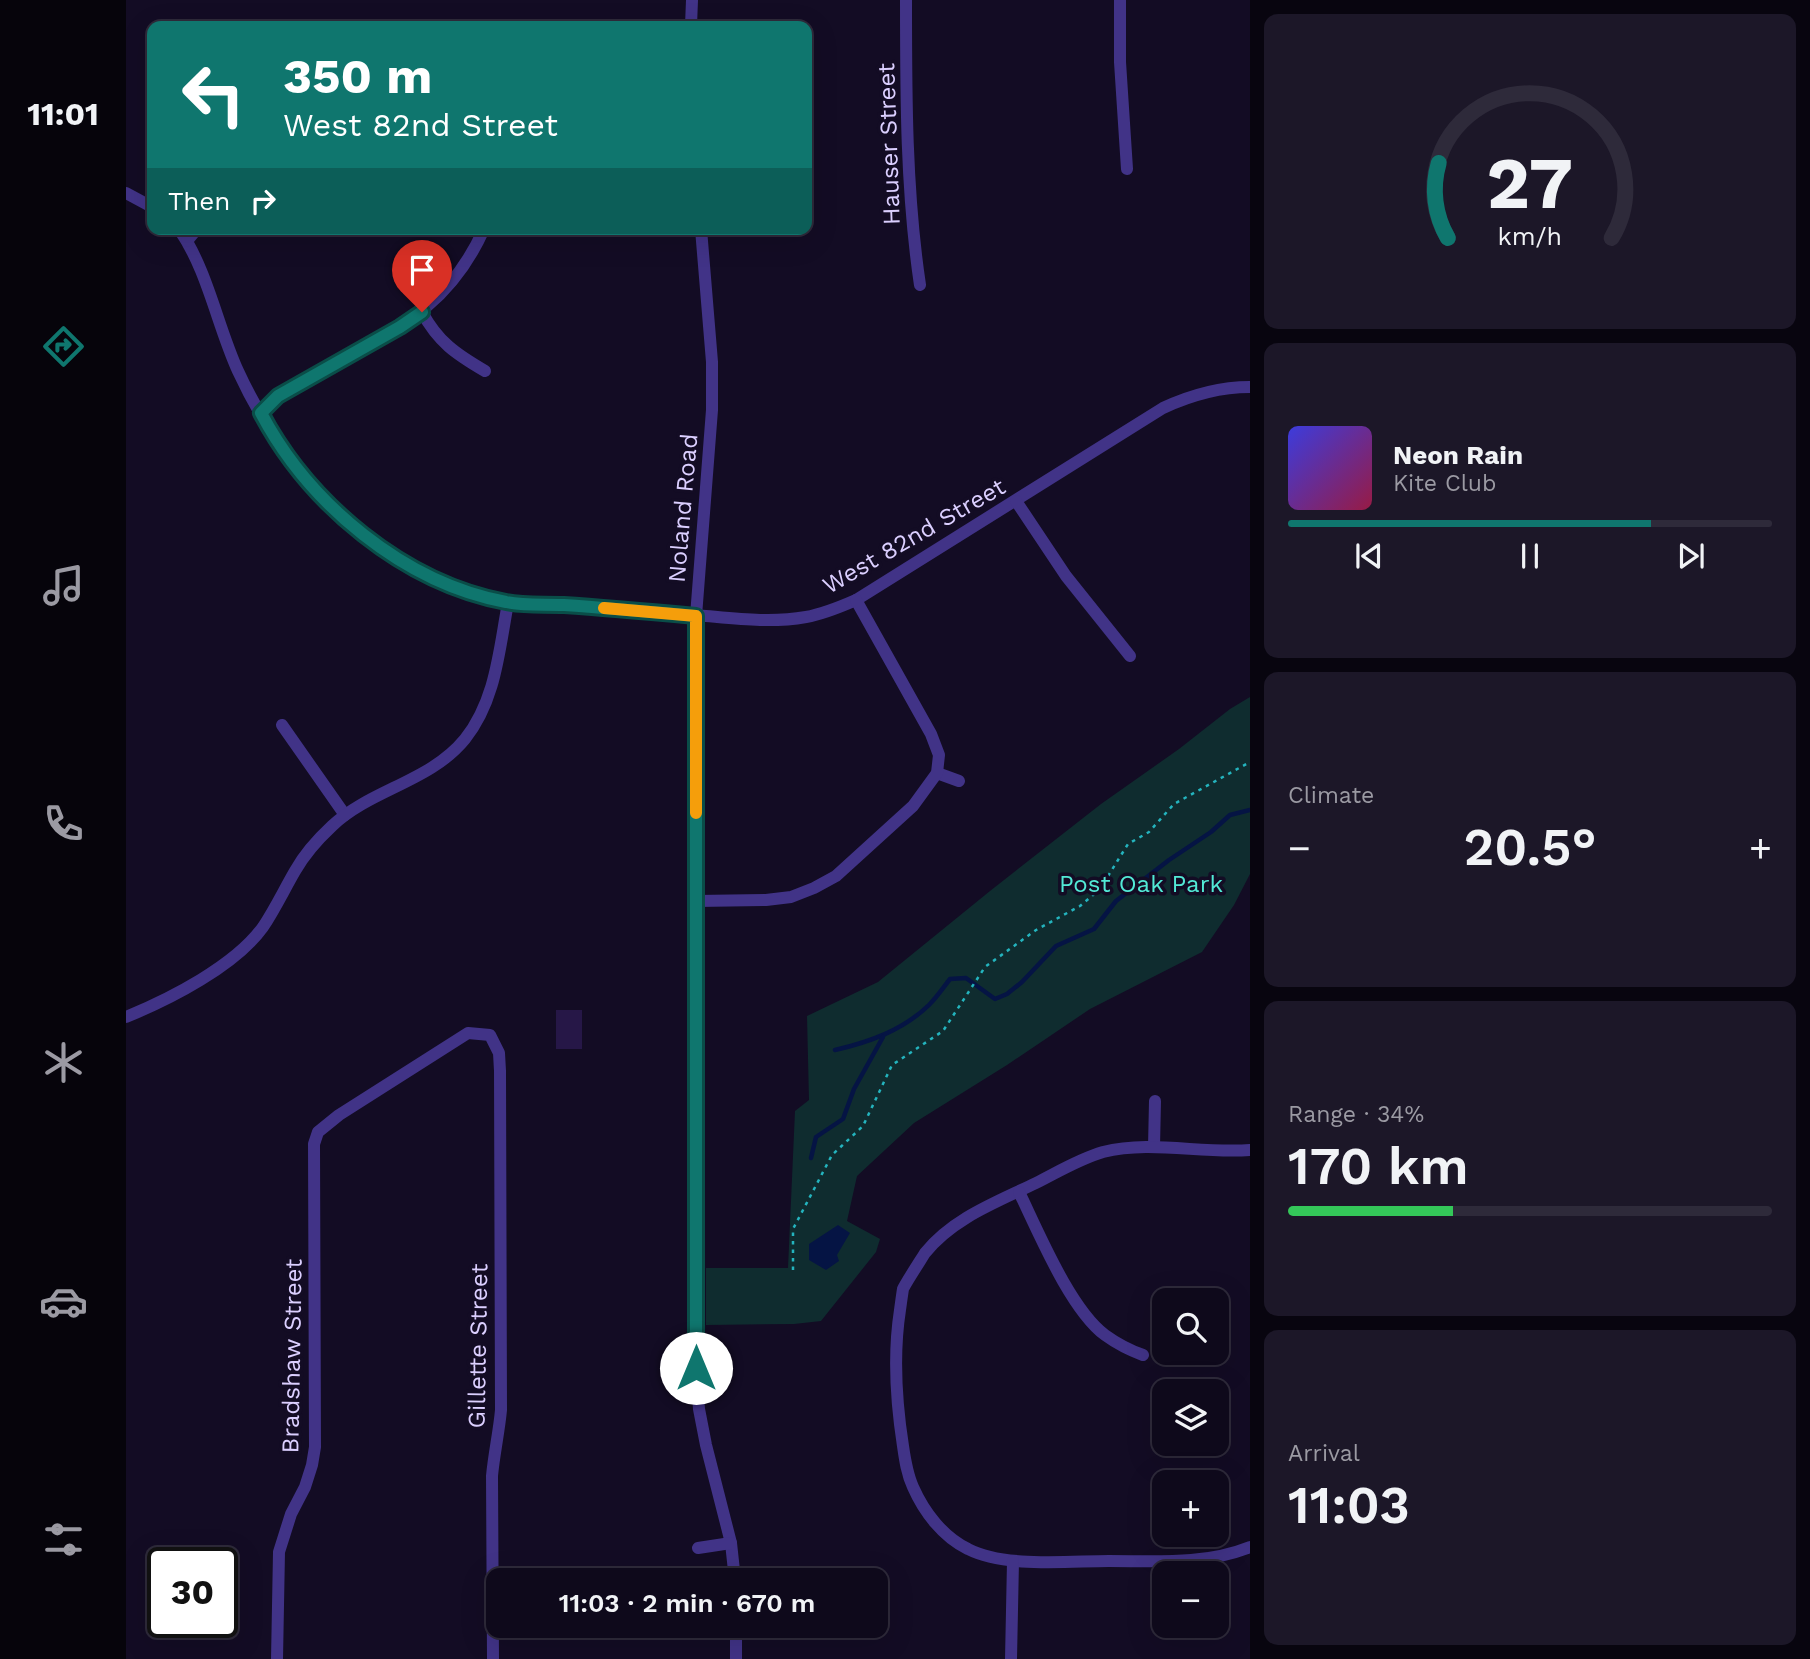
<!DOCTYPE html>
<html lang="en">
<head>
<meta charset="utf-8">
<style>
	body { margin:0; font-family:"Work Sans",sans-serif; background:#1c1728; color:#f1f3f6; height:100vh; display:flex; flex-direction:column; font-size:26px; white-space:nowrap }
	* { box-sizing:border-box; margin:0 }
	p { font-size:23px; color:#9b9aa3 }
	.icon { flex:none; width:38px; height:38px; fill:none; stroke:currentColor; stroke-width:2; stroke-linecap:round; stroke-linejoin:round }
	.map { position:relative; flex:1; overflow:hidden }
	.panel { display:flex; flex-direction:column; gap:14px; padding:14px; background:#08050f; width:560px }
	.panel>* { flex:none }
	.top-card { position:absolute; left:21px; top:21px; width:665px; height:214px; border-radius:14px; box-shadow:0 7px 28px #0002,0 0 0 2px #2e2a3a; background:#0f766e; color:#fff; overflow:hidden }
	.tools { position:absolute; left:1026px; top:1288px; display:grid; gap:14px }
	.tools a { display:grid; place-items:center; width:77px; height:77px; border-radius:14px; background:#0e091b; box-shadow:0 7px 28px #0002,0 0 0 2px #2e2a3a; font-size:35px }
	.speed { position:absolute; left:21px; top:1547px; display:flex; gap:14px; font-size:35px; font-weight:700; text-align:center }
	.speed>* { display:grid; place-content:center; width:91px; height:91px; border-radius:50%; background:#0e091b; box-shadow:0 7px 28px #0002,0 0 0 2px #2e2a3a; line-height:1 }
	.speed .limit { border:4px solid #111; border-radius:10px; background:#fff; color:#111 }
	.pin { position:absolute; display:grid; place-items:center; width:60px; height:60px; color:#fff; margin:-72px -30px; border-radius:50% 50% 50% 0; rotate:-45deg; box-shadow:0 0 7px #0007 }
	.pin .icon { rotate:45deg }
	.me { position:absolute; width:77px; margin:-38px; rotate:0deg; stroke-linejoin:round; filter:drop-shadow(0 0 5px #0008) }
	.turn { display:flex; align-items:center; gap:24px; height:147px; padding:0 21px; font-size:32px }
	.turn .icon { width:91px; height:91px; stroke-width:2.5 }
	.turn b { display:block; font-size:49px; line-height:60px }
	.then { display:flex; align-items:center; height:66px; padding:0 21px; background:#0003; gap:14px; font-size:26px }
	.big { font-size:52px; font-weight:600; line-height:1.1 }
	.panel .tile { flex:1; display:flex; flex-direction:column; justify-content:center; gap:10px; min-width:0; padding:0 24px; border-radius:14px; background:#1c1728 }
	.panel .dial { align-items:center; gap:0 }
	.dial svg { height:182px; overflow:visible; fill:none; stroke:#2e2a3a; stroke-width:7; stroke-linecap:round; text-anchor:middle }
	.dial text { fill:#f1f3f6; stroke:none }
	.song { display:flex; align-items:center; gap:21px }
	.cover { width:84px; height:84px; border-radius:10px; background:linear-gradient(135deg,hsl(240 70% 55%),hsl(340 70% 35%)) }
	.played { height:7px; border-radius:4px; background:linear-gradient(90deg,#0f766e 75%,#2e2a3a 75%) }
	.keys { display:flex; justify-content:space-around; direction:ltr }
	.heat { display:flex; justify-content:space-between; align-items:center; font-size:38px; direction:ltr }
	.charge { height:10px; border-radius:5px; background:linear-gradient(90deg,#34c759 34%,#2e2a3a 0) }
	.trip { position:absolute; left:360px; top:1568px; width:402px; height:70px; border-radius:14px; background:#0e091b; box-shadow:0 7px 28px #0002,0 0 0 2px #2e2a3a; font-weight:600; line-height:70px; text-align:center }
	main { display:flex; flex:1; min-height:0 }
	.menu { display:flex; flex-direction:column; width:126px; justify-content:space-around; align-items:center; background:#06040b; color:#9b9aa3 }
	.menu .icon { width:49px; height:49px }
	.menu .on { color:#0f766e }
	.menu b { font-size:32px; color:#f1f3f6 }
	.map>svg:first-child { display:block }
	.green { fill:#0f2c2f }
	.water { fill:#051444 }
	.lines { fill:none; stroke-linecap:round; stroke-linejoin:round }
	.stream { stroke:#051444; stroke-width:4.5 }
	.building { fill:#261747 }
	.path { stroke:#24b4be; stroke-width:2.5; stroke-dasharray:3.5 5; stroke-linecap:butt }
	.street { stroke:#413387; stroke-width:12 }
	.route-casing { stroke:#0a4d48; stroke-width:18 }
	.route { stroke:#0f766e; stroke-width:12 }
	.slow { stroke:#f59e0b; stroke-width:12 }
	.labels { text-anchor:middle; stroke-width:7; stroke-linejoin:round; paint-order:stroke }
	.street-label { font-size:24px; fill:#dbcfff; stroke:#130c24 }
	.park-label { font-size:24px; fill:#52e9d6; stroke:#130c24 }
</style>
</head>
<body>
<main>
<nav class="menu">
<b>11:01</b>
<svg class="icon on" aria-label="directions" viewBox="0 0 24 24"><path d="M12 3l9 9-9 9-9-9zM9 14v-3h6M13 9l2 2-2 2"/></svg>
<svg class="icon" aria-label="music" viewBox="0 0 24 24"><path d="M9 18V5l10-2v13"/><circle cx="6" cy="18" r="3"/><circle cx="16" cy="16" r="3"/></svg>
<svg class="icon" aria-label="phone" viewBox="0 0 24 24"><path d="M5 4h4l2 5-3 2q2 4 5 5l2-3 5 2v4C11 20 4 13 5 4z"/></svg>
<svg class="icon" aria-label="climate" viewBox="0 0 24 24"><path d="M12 3v18M4 7l16 10M4 17L20 7"/></svg>
<svg class="icon" aria-label="car" viewBox="0 0 24 24"><path d="M5 17H2v-5l4-1 3-4h7l3 4 3 1v5h-3M9 17h6M6 11h13"/><circle cx="7" cy="17" r="2"/><circle cx="17" cy="17" r="2"/></svg>
<svg class="icon" aria-label="filters" viewBox="0 0 24 24"><path d="M4 7h16M4 17h16"/><circle cx="9" cy="7" r="2"/><circle cx="15" cy="17" r="2"/></svg>
</nav>
<div class="map">
<svg width="1124" height="1659" viewBox="0 0 1124 1659">
	<rect width="100%" height="100%" fill="#130c24"/>
	<path class="green" d="M1124 697V874L1108 905 1076 952 964 1009 881 1065 788 1123 731 1176 721 1221 754 1239 750 1252 695 1321 668 1324 580 1325V1268H662L669 1111 683 1100 681 1016 752 982 864 891 975 804 1053 749 1104 709Z"/>
	<path class="water" d="M712 1225 724 1233 711 1255 713 1261 700 1270 683 1260V1244Z"/>
	<g class="lines">
		<g class="stream">
			<path d="M709 1050C744 1042 777 1030 803 1005 811 997 817 988 824 979L840 978 869 999 881 994 896 982 930 946 968 929 990 901 1043 860 1085 832 1104 815 1124 810"/>
			<path d="M685 1158 690 1137 717 1119 728 1089 757 1037"/>
		</g>
	</g>
	<rect class="building" x="430" y="1010" width="26" height="39"/>
	<g class="lines">
		<path class="path" d="M667 1270V1229L706 1155 737 1126 766 1065 817 1031 859 967 910 930 954 906 974 889 1002 844 1023 832 1048 804 1124 762"/>
		<g class="street">
			<path d="M780 0C780 96 780 191 794 285"/>
			<path d="M994 0V62L1001 169"/>
			<path d="M565 26 566 0"/>
			<path d="M0 193 26 207"/>
			<path d="M53 229C82 271 91 325 112 371 162 480 258 577 379 602 396 606 414 605 431 605 453 605 474 608 495 610 523 612 551 614 580 616 613 619 646 623 680 617 697 614 714 607 730 600L1037 408C1065 395 1093 387 1124 387"/>
			<path d="M575 229 586 362V410L570 616V1368L573 1409 580 1445 605 1543 609 1580"/>
			<path d="M61 241 71 229"/>
			<path d="M296 312C312 342 330 354 359 371"/>
			<path d="M135 413C140 408 145 402 150 398 163 386 186 377 201 368 271 329 323 307 358 229"/>
			<path d="M890 501 940 576 1004 656"/>
			<path d="M156 725 219 815"/>
			<path d="M811 773 833 781"/>
			<path d="M570 901 640 900 665 897 688 888 710 876 787 806 811 773 813 755 805 734 730 600"/>
			<path d="M0 1017C44 999 109 966 137 927 149 909 158 890 169 871 178 855 192 839 206 826 245 789 304 782 339 739 370 700 373 650 382 603"/>
			<path d="M1028 1147 1029 1101"/>
			<path d="M1124 1150C1075 1154 1025 1140 977 1152 953 1159 932 1172 910 1183 871 1202 827 1218 799 1253 796 1258 779 1284 777 1289 776 1295 775 1303 774 1310 767 1355 770 1401 777 1446 779 1460 781 1474 787 1487 798 1512 817 1537 842 1549 879 1568 942 1561 983 1561 1030 1561 1079 1565 1124 1547"/>
			<path d="M893 1192C912 1231 944 1309 979 1335 990 1343 1003 1350 1017 1355"/>
			<path d="M572 1548 605 1543"/>
			<path d="M610 1626V1659"/>
			<path d="M151 1659 153 1552 165 1514 179 1487 186 1465 189 1447 188 1144 192 1132 213 1115 342 1033 364 1035 373 1053 374 1071 375 1410C373 1432 368 1454 366 1476L367 1659"/>
			<path d="M885 1659 887 1561"/>
		</g>
	</g>
	<g class="lines">
		<defs>
			<path id="route" d="M296 312 274 327 152 396 135 413C183 504 278 583 380 602 399 606 418 604 438 605 482 608 526 612 570 616V1368"/>
		</defs>
		<use href="#route" class="route-casing"/>
		<use href="#route" class="route"/>
		<path class="slow" d="M478 608 570 616V813"/>
	</g>
	<g class="labels">
		<g class="street-label">
			<text transform="translate(763 144) rotate(-92)" y="8">Hauser Street</text>
			<text transform="translate(557 508) rotate(-85)" y="8">Noland Road</text>
			<text transform="translate(788 536) rotate(-30)" y="8">West 82nd Street</text>
			<text transform="translate(352 1346) rotate(-89)" y="8">Gillette Street</text>
			<text transform="translate(166 1356) rotate(-89)" y="8">Bradshaw Street</text>
		</g>
		<g class="park-label">
			<text x="1015" y="892">Post Oak Park</text>
		</g>
	</g>
</svg>
<div class="tools">
<a><svg class="icon" aria-label="search" viewBox="0 0 24 24"><circle cx="10" cy="10" r="6"/><path d="M15 15l6 6"/></svg></a>
<a><svg class="icon" aria-label="layers" viewBox="0 0 24 24"><path d="M12 4l9 5-9 5-9-5zM3 14l9 5 9-5"/></svg></a>
<a>+</a>
<a>−</a>
</div>
<div class="speed"><div class="limit">30</div></div>
<div class="pin" style="left:296px;top:312px;background:#d93025"><svg class="icon" aria-label="arrive" viewBox="0 0 24 24"><path d="M6 21V4h12l-3 4 3 4H6"/></svg></div>
<svg class="me" style="left:570px;top:1368px" viewBox="-20 -20 40 40"><circle r="19" fill="#fff"/><path d="M0-13L10 11 0 6-10 11z" fill="#0f766e"/></svg>
<div class="trip">11:03 · 2 min · 670 m</div>
<div class="top-card">
<div class="turn"><svg class="icon" aria-label="left" viewBox="0 0 24 24"><path d="M17 20v-9H6M10 6l-5 5 5 5"/></svg><div><b>350 m</b>West 82nd Street</div></div>
<div class="then">Then<svg class="icon" aria-label="right" viewBox="0 0 24 24"><path d="M7 20v-9h11M14 6l5 5-5 5"/></svg></div>
</div>
</div>
<section class="panel">
<div class="tile dial"><svg viewBox="0 0 100 80">
<path d="M14 69A42 42 0 1 1 86 69"/>
<path d="M14 69A42 42 0 0 1 10 36" stroke="#0f766e"/>
<text x="50" y="56" font-size="32" font-weight="700">27</text>
<text x="50" y="72" font-size="11">km/h</text>
</svg></div>
<div class="tile">
<div class="song"><i class="cover"></i><div><b>Neon Rain</b><p>Kite Club</p></div></div>
<div class="played"></div>
<div class="keys"><svg class="icon" aria-label="previous" viewBox="0 0 24 24"><path d="M18 5L8 12l10 7zM5 5v14"/></svg><svg class="icon" aria-label="pause" viewBox="0 0 24 24"><path d="M8 5v14M16 5v14"/></svg><svg class="icon" aria-label="next" viewBox="0 0 24 24"><path d="M6 5l10 7-10 7zM19 5v14"/></svg></div>
</div>
<div class="tile"><p>Climate</p>
<div class="heat"><a>−</a><b class="big">20.5°</b><a>+</a></div>
</div>
<div class="tile"><p>Range · 34%</p><b class="big">170 km</b><div class="charge"></div></div>
<div class="tile"><p>Arrival</p><b class="big">11:03</b></div>
</section>
</main>
</body>
</html>
